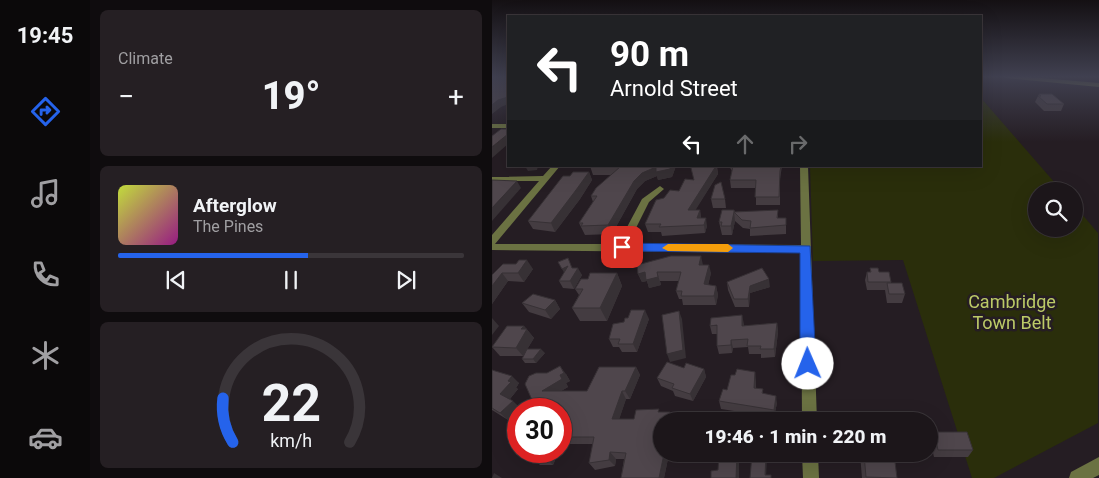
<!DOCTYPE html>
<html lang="en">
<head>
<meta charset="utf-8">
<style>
	body { margin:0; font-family:Roboto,sans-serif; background:#251f23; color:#f1f3f6; height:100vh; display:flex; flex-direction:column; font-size:19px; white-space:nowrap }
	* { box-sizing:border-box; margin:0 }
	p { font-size:16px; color:#a09fa2 }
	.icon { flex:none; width:28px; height:28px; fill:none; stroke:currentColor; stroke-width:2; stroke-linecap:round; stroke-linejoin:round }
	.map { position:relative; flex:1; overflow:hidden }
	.panel { display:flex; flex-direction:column; gap:10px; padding:10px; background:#0f0c0e; width:402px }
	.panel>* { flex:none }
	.hud { position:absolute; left:15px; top:15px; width:475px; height:152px; border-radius:0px; box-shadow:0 5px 20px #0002,0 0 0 1px #3a3539; background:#202124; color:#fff; overflow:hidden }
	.fabs { position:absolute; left:536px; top:182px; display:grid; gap:10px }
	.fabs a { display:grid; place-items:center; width:55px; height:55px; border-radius:50%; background:#1c161a; box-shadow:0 5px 20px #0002,0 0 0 1px #3a3539; font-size:25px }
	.speed { position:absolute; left:15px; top:398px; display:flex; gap:10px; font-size:25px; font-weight:700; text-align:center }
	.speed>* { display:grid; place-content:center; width:65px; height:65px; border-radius:50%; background:#1c161a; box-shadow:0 5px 20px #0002,0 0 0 1px #3a3539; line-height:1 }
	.speed .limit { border:8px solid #d22; background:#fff; color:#111 }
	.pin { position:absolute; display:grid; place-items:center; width:42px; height:42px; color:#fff; margin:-21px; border-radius:10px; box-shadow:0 2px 8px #0006 }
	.me { position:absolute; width:55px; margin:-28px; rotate:359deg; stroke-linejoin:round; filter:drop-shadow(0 0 4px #0008) }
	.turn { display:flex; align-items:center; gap:18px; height:105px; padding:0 20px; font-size:22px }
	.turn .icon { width:65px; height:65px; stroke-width:2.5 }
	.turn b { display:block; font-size:35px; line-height:42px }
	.lanes { display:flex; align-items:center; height:48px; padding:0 20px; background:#0003; justify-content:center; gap:25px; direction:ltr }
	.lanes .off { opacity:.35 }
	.big { font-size:38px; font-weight:800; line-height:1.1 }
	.panel .card { flex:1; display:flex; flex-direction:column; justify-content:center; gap:8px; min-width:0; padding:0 18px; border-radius:8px; background:#251f23 }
	.panel .dial { align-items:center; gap:0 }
	.dial svg { height:130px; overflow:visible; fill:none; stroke:#3a3539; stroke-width:7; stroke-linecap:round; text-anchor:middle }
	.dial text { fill:#f1f3f6; stroke:none }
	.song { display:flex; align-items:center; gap:15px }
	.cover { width:60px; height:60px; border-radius:8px; background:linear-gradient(135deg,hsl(70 70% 55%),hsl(310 70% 35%)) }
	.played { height:5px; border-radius:2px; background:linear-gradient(90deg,#2563eb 55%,#3a3539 55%) }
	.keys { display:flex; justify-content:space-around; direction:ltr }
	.heat { display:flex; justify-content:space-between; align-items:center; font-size:28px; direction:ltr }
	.trip { position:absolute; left:161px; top:412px; width:285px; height:50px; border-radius:25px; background:#1c161a; box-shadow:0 5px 20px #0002,0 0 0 1px #3a3539; font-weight:800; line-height:50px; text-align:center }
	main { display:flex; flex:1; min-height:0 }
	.tab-bar { display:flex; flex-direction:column; width:90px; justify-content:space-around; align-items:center; background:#0b090a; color:#a09fa2 }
	.tab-bar .icon { width:35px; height:35px }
	.tab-bar .current { color:#2563eb }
	.tab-bar b { font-size:22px; color:#f1f3f6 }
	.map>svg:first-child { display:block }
	.green { fill:#2a2e0b }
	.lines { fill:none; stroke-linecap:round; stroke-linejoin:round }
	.minor { fill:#6b7242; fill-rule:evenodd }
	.tertiary { fill:#6b7242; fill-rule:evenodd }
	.wall { fill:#443c41 }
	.shaded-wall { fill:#373135 }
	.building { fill:#4f464c; stroke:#373135 }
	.route { fill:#2563eb; stroke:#184099 }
	.slow { fill:#f59e0b }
	.labels { text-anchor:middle; stroke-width:5; stroke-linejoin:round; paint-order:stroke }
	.near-park-label { font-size:18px; fill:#bcca67; stroke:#251d23 }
</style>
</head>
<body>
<main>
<nav class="tab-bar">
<b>19:45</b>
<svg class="icon current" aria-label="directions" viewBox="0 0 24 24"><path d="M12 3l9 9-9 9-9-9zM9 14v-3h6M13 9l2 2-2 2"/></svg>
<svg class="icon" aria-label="music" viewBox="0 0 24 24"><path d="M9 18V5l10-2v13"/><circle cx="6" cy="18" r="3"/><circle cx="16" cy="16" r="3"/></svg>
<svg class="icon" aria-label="phone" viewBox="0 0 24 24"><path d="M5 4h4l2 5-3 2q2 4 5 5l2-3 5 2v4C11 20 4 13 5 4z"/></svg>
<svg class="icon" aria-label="climate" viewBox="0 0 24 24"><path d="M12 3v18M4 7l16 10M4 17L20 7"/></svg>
<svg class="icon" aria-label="car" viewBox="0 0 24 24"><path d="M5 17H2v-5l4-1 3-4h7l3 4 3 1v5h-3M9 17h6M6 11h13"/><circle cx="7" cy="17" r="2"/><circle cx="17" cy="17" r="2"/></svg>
</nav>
<section class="panel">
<div class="card"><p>Climate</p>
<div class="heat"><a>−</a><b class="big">19°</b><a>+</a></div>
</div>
<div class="card">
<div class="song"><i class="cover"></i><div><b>Afterglow</b><p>The Pines</p></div></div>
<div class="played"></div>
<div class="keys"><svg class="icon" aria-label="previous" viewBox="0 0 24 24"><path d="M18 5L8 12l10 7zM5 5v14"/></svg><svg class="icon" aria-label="pause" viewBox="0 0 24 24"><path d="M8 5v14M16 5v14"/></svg><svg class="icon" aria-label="next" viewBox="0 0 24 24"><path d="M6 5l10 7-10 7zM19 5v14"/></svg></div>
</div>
<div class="card dial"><svg viewBox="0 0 100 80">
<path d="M14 69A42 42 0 1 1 86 69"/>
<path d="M14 69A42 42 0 0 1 8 42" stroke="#2563eb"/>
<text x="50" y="56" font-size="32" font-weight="700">22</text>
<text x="50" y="72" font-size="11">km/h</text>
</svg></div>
</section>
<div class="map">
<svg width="607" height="478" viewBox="0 0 607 478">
	<rect width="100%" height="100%" fill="#251d23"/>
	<path class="green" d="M489 98 570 191H545V229H582L583 206 606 233V423L502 478H480L411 260 321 261 318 166H489Z"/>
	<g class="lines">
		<g class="minor">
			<rect x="0" y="124" width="16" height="4"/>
			<path d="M60 166H68L3 244H126L150 199 168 186 172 189 157 202 136 244 309 245 308 166H316L325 421H310L309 253 0 250V235L47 181H0V177L51 176Z"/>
			<path d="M310 454H326L327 478H311Z"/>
		</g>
		<g class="tertiary">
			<path d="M511 76H526L607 83V87L514 78Z"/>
			<path d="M607 457V475L601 478H577L579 472Z"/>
		</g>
	</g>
	<g class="wall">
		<path d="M547 94 572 104 569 111H552L543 102Z"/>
		<path d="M98 166H184L180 177 166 180 165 176 153 181 145 189 120 234 93 235 87 223 101 202 99 196 119 175H101Z"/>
		<path d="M202 166H225L226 174 203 210H208L209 218 215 226 213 233 170 236 169 232H156L153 224 172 198 187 191 202 180Z"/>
		<path d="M237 166H290L288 179V205H264V188H239L238 180 240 171Z"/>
		<path d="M97 172 100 180 88 199 63 232 41 229 36 221 78 176Z"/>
		<path d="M219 199H233L234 208H221Z"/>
		<path d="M242 210 243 212 286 210V218H294V234L258 236V229L251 228 243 221 240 235H230L227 222Z"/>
		<path d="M11 264 41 269 32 282 16 281 0 304V275Z"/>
		<path d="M211 265 219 273 216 285 224 286 226 295 224 305H191L190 299H187L184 291 187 281H168L169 285 157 288 155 281 150 282 146 274Z"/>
		<path d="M81 268 90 275 82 289 71 288 67 281Z"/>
		<path d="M378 268 387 272 399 282V283L413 294 410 303H395L393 290H375L373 280 375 272H378Z"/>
		<path d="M125 273 130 286 115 321H88L80 308 87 295 83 289 96 279Z"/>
		<path d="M235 282 278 287 258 293 257 307H243L236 290Z"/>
		<path d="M63 300 68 309 59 319 37 312 30 303Z"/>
		<path d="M136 318 157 319 145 352H130L127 347H121L117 339Z"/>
		<path d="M285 323 286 332 283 357 269 358V354H257L256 347 241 348 240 353 227 354 225 346V334H220L218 326 252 324V326Z"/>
		<path d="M32 326 42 338 31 356H8L0 347Z"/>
		<path d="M53 353 44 363H33L30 359Z"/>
		<path d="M144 367 148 375 138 399H134L127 419H142L168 412H178L180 415 170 421V454H177L172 478H129L132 459H124L123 466 103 470 97 463 101 444H70L69 448V409L55 373 74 374 78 381 74 383 76 387 69 391H95Z"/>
		<path d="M192 368 212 369 214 377 201 401 183 396 181 391 169 386 165 378Z"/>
		<path d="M0 370 27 383 24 388 26 389 18 399 28 408 16 420 0 410Z"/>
		<path d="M264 380V388L271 389V394L285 403 282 417 229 409 227 401 235 390Z"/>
		<path d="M442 432 481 450 476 457H442L438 440Z"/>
		<path d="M43 451H67L61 465H48L40 458Z"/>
		<path d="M368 454H402L405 478H370Z"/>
	</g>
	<g class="shaded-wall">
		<path d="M16 97V104L9 107 0 114V105L6 100Z"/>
		<path d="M16 134V144L0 158V147Z"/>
		<path d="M33 166H46L45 170 36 171Z"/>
		<path d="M184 166 180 177 166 180 165 176 153 181 145 189 120 234 116 225 142 181 150 173 164 167Z"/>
		<path d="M224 166 226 174 198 219 196 210Z"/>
		<path d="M97 172 100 180 88 199 63 232 59 223Z"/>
		<path d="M25 181 29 188 0 221V208Z"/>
		<path d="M208 210 209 219 207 226 205 218Z"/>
		<path d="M242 212 243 221 240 235 239 226Z"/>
		<path d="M214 218 215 226 213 233 212 225Z"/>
		<path d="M209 256 211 265H207Z"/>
		<path d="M35 260 41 269 32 282 26 273Z"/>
		<path d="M217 265 219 273 214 293 212 284Z"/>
		<path d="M76 266 74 276 70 269Z"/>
		<path d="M86 268 90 275 82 289 78 281Z"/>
		<path d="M153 272H165L169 285 157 288 155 281 150 282 146 274Z"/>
		<path d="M10 273 16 281 0 304V286Z"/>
		<path d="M125 273 130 286 115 321 108 308Z"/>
		<path d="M277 279 278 287 258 293 257 307 256 299 258 286Z"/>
		<path d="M224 286 226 295 224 305 222 296Z"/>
		<path d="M63 300 68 309 59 319 53 310Z"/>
		<path d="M153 310 157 319 145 352 141 344Z"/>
		<path d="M187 311 190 319 194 358 178 362 175 354Z"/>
		<path d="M250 315 252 324 251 334 250 326Z"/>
		<path d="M0 318 7 326 0 335Z"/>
		<path d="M285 323 286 332 283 357 282 349Z"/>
		<path d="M32 326 42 338 31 356 24 348 29 329Z"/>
		<path d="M239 340 241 348 240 353 239 345Z"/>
		<path d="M49 349 53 353 44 363 41 359Z"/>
		<path d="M68 366 74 374 78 381 74 383 76 387 57 398 50 391 68 375Z"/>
		<path d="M144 367 148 375 138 399 133 391Z"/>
		<path d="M212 369 214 377 201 401 198 394Z"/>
		<path d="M263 372 264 380 263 395 262 388Z"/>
		<path d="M20 376 27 383 24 388 26 389 16 401 8 394 16 381Z"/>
		<path d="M130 391 134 399 125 426 120 419Z"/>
		<path d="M284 396 285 403 282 417V410Z"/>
		<path d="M21 401 28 408 26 409V410L16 420 8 413Z"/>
		<path d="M57 451H67L61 465 54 458Z"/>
		<path d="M118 452 124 459 123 466 117 460Z"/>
		<path d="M172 454H177L172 478H167Z"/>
		<path d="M245 454 247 460V478H244Z"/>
		<path d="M274 454 275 458 274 478 273 475Z"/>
		<path d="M2 473 10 478H0Z"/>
	</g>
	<g class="building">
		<path d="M0 76H16V97L6 100 0 105Z"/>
		<path d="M547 94H560L572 104H555L546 96H549Z"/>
		<path d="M9 129H16V134L0 147V136Z"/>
		<path d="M98 166H179L178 169 164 172V167L150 173 142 181 116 225 89 226 91 223H87L105 196H99L104 188 128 167Z"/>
		<path d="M202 166H224L196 210H208L205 218H214L212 225 167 227 169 224H153L164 200 172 198 178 190 187 191 193 179 202 180 199 168Z"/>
		<path d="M241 166H289L288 171 287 197H263L264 180H238Z"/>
		<path d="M81 172H97L84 190 59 223 36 221 71 176H78Z"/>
		<path d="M0 180 25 181 0 208Z"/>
		<path d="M229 182 233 199H219L223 185Z"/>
		<path d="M230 210H242V212L286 210 285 218H294V225L258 228 259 221 250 220 242 212 239 226H229L230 222H227Z"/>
		<path d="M179 256H209L207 265H217L212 284 224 286 222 296H189L190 291H184L189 272H165L166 277 154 280 153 272 146 274 145 265Z"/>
		<path d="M76 258 80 268H86L78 281H67L76 266 70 269 66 262Z"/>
		<path d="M27 260H35L26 273H10L0 286V275L11 264H24Z"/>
		<path d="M270 268 277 279 258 286 256 299H242L235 282Z"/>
		<path d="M378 268H386L387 272H397L399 282H376L375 272H379Z"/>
		<path d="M98 273H125L108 308H80L91 289H83L89 279H96Z"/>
		<path d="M395 283H410L413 294H397Z"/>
		<path d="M41 294 63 300 53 310 30 303Z"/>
		<path d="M139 310H153L141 344H126L128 339H117L121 324 132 322 133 318H136Z"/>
		<path d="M187 311 191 350 175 354 170 315Z"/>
		<path d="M250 315V326L285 323 282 349H268L269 346H255L256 339 239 340V345L225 346V325L218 326 219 318Z"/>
		<path d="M15 326H32L29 329H35L24 348 0 347Z"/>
		<path d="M35 349H49L41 359H30Z"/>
		<path d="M175 362 192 368 194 363 212 369 198 394 180 388 182 384 165 378Z"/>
		<path d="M68 366 72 373 68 375 70 379 50 391H95L107 367H144L133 391H130L120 419H142L144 410 167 409 166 412H178L177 415H184V418H196V421H203H170V454H172L167 478H129L134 453 118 452 117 460 97 463 102 437H69V409H44L33 384 37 376 44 373H55Z"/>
		<path d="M245 369 263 372 262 388 271 389 270 393 284 396 282 410 227 401 231 389 235 390 239 375H243Z"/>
		<path d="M0 370 20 376 16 381 19 382 8 394 21 401 8 413 0 408Z"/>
		<path d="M368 414H396L397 421H368Z"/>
		<path d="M442 432H475L481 450H446Z"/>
		<path d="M43 451H57L54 458H40Z"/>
		<path d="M245 454 244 478H219V471L226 470 227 455Z"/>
		<path d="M260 454H274L273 475H279V478H258Z"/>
		<path d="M372 454H402L405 478 374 477Z"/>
	</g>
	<linearGradient id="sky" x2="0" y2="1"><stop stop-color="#141013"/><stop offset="0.54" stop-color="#404050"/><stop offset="1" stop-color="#404050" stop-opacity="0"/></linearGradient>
	<rect width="607" height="142" fill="url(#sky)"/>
	<path class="route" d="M130 243 318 246 324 364 322 369 316 371 311 369 308 364V253L130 251 124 247Z"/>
	<path class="slow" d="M176 244H236L241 248 236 252 176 251 170 248Z"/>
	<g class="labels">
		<g class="near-park-label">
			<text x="520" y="308">Cambridge<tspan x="520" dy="21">Town Belt</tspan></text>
		</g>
	</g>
</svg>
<div class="fabs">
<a><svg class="icon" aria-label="search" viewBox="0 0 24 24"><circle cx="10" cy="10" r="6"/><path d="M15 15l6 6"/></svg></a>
</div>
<div class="speed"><div class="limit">30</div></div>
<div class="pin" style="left:130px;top:247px;background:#d93025"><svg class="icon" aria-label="arrive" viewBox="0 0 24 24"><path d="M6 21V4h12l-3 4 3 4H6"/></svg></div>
<svg class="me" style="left:316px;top:364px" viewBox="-20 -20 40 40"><circle r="19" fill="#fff"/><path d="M0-13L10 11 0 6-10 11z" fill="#2563eb"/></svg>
<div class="trip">19:46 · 1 min · 220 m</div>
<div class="hud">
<div class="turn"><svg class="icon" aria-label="left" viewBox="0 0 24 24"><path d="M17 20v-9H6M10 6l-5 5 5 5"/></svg><div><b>90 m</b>Arnold Street</div></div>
<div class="lanes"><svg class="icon" aria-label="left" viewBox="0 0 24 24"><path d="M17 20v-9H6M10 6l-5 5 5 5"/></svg><svg class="icon off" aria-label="ahead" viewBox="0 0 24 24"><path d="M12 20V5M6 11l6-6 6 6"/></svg><svg class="icon off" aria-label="right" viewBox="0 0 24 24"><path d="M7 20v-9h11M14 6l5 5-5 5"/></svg></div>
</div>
</div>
</main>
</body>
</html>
